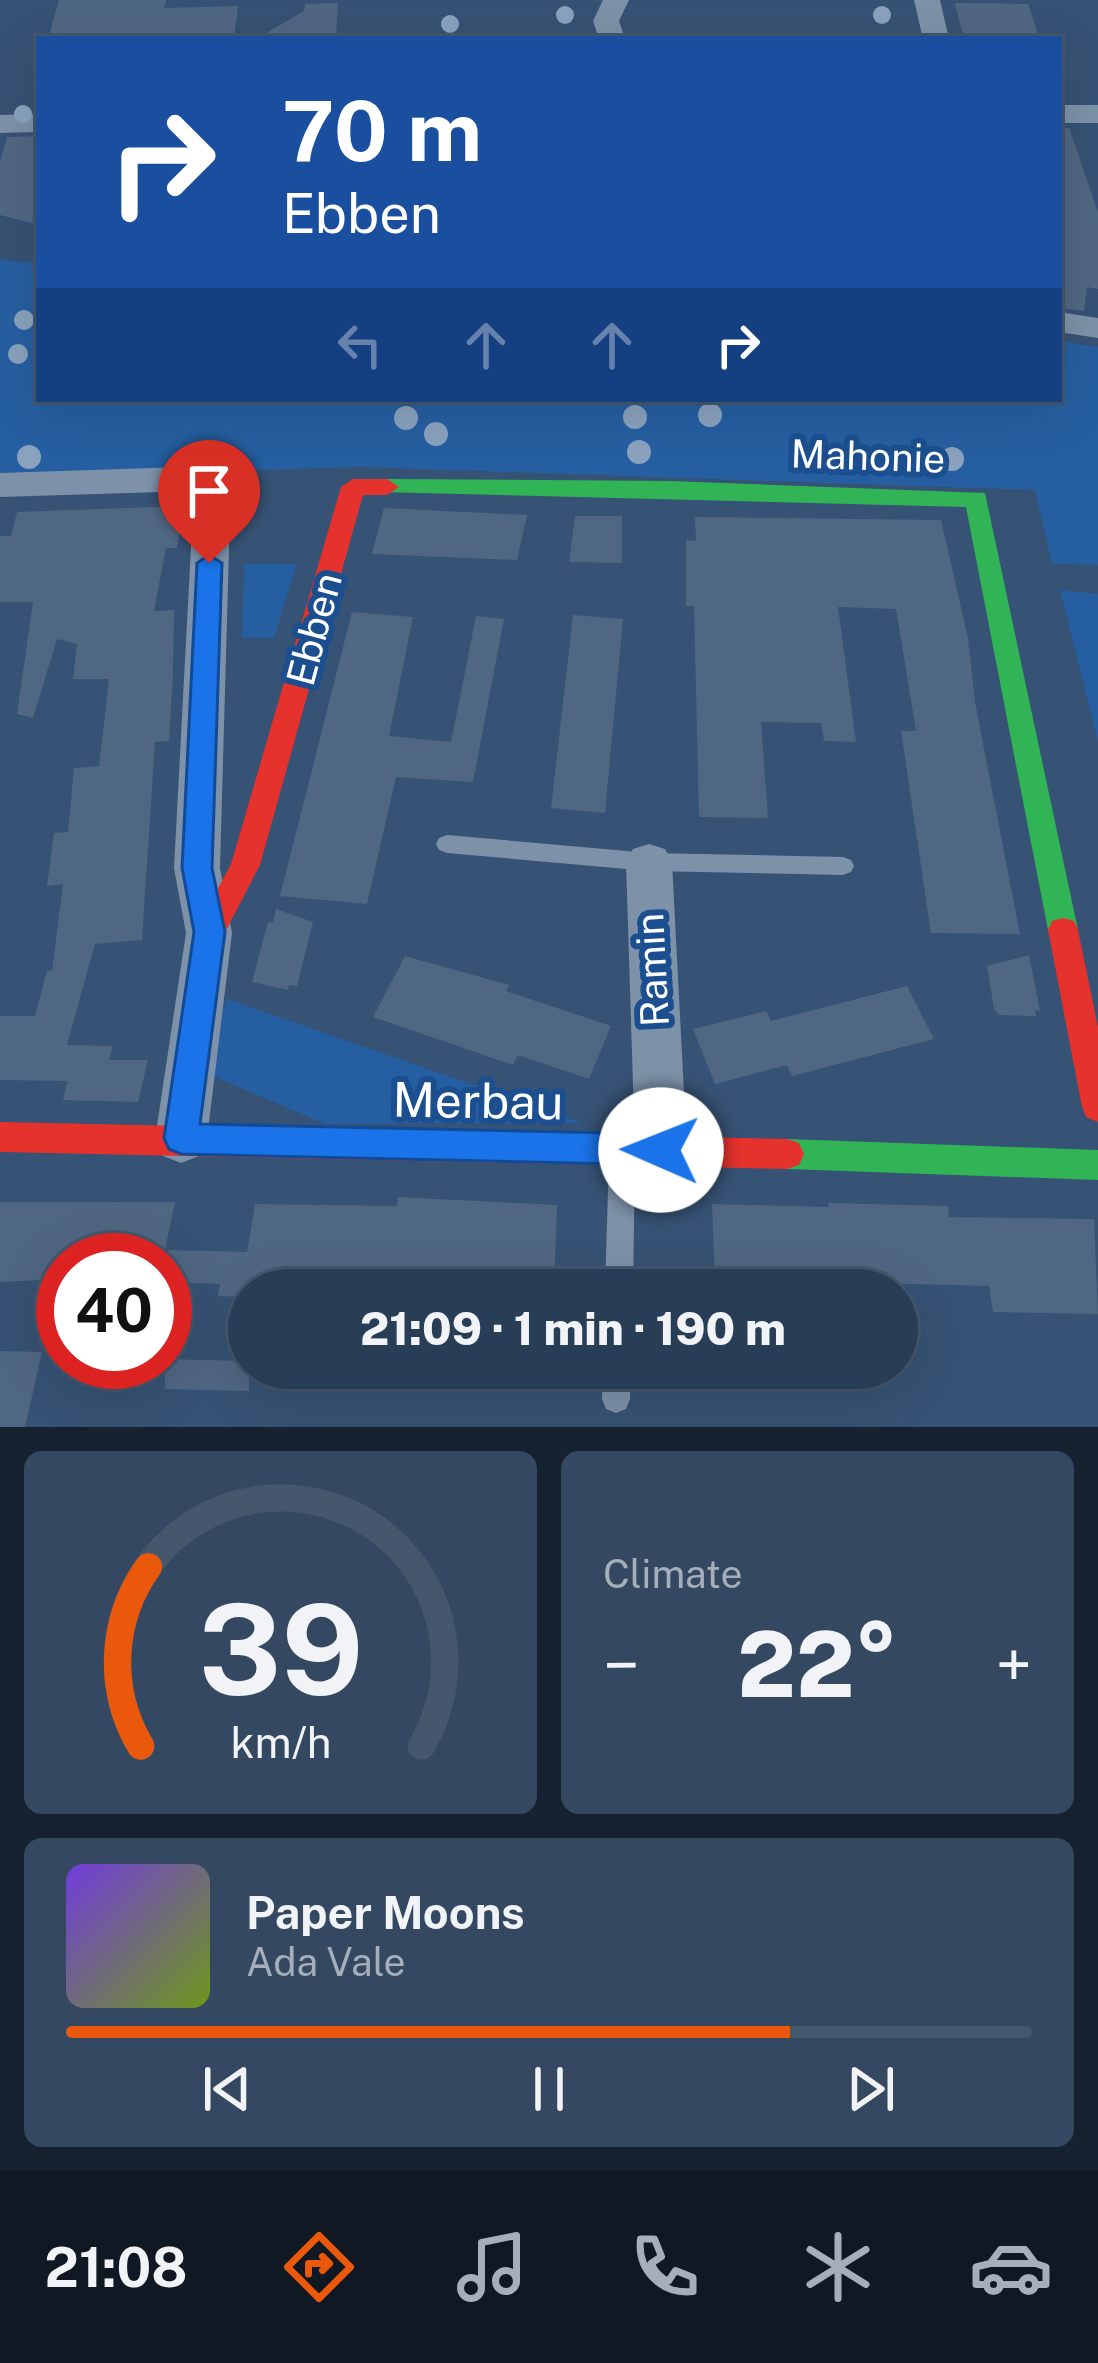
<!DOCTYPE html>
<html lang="en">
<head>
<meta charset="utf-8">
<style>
	body { margin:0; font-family:"Public Sans",sans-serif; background:#344961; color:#f1f3f6; height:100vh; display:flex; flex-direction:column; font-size:45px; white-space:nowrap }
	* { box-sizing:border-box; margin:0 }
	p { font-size:39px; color:#a5aeba }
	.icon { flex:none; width:66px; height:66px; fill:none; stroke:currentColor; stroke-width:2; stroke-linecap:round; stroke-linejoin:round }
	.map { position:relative; height:1427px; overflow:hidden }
	.details { display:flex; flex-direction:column; gap:24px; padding:24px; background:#162230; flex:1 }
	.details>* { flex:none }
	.banner { position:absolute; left:36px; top:36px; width:1026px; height:366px; border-radius:0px; box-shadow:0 12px 48px #0002,0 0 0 3px #44576d; background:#1a4fa0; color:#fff; overflow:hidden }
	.speed { position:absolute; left:36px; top:1233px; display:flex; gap:24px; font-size:60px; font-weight:700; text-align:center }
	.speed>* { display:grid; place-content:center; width:156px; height:156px; border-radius:50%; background:#283e57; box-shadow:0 12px 48px #0002,0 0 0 3px #44576d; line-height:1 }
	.speed .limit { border:18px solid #d22; background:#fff; color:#111 }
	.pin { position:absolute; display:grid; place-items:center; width:102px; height:102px; color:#fff; margin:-123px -51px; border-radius:50% 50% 50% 0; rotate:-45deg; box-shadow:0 0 12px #0007 }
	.pin .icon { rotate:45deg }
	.me { position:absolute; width:132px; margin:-66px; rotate:271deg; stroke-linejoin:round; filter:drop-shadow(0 0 9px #0008) }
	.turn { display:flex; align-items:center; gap:42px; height:252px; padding:0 48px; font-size:54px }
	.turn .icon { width:156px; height:156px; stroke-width:2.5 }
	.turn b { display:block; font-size:84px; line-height:102px }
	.lanes { display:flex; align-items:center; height:114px; padding:0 48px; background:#0003; justify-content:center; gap:60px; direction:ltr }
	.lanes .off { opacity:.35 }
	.big { font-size:90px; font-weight:800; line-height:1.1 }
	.details .widget { flex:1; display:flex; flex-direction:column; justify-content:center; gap:18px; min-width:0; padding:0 42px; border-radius:18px; background:#344961 }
	.details .dial { align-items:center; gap:0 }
	.dial svg { height:312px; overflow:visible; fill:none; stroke:#44576d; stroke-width:7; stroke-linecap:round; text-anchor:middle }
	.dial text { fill:#f1f3f6; stroke:none }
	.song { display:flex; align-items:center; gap:36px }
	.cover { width:144px; height:144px; border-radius:18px; background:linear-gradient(135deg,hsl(260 70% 55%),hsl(80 70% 35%)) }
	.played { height:12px; border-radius:6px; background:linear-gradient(90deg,#ea580c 75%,#44576d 75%) }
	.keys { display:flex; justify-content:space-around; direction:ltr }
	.heat { display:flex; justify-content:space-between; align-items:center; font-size:66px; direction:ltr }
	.details .tiles { flex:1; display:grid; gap:24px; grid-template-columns:1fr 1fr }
	.widget:last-child { grid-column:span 2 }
	.trip { position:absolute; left:228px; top:1269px; width:690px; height:120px; border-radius:60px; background:#283e57; box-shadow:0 12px 48px #0002,0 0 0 3px #44576d; font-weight:800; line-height:120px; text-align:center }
	.tab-bar { display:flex; height:192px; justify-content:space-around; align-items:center; background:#101923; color:#a5aeba }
	.tab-bar .icon { width:84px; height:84px }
	.tab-bar .selected { color:#ea580c }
	.tab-bar b { font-size:54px; color:#f1f3f6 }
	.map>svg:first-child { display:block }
	.green { fill:#265fa1 }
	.building { fill:#506783 }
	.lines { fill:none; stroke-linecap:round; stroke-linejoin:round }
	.lane { fill:#7d92a8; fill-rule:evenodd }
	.street { fill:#7d92a8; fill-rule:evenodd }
	.fast { fill:#30b455; fill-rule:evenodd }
	.jam { fill:#e5322d; fill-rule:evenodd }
	.tree { fill:#8aa2be }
	.route { fill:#1a73e8; stroke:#114b97; stroke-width:3 }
	.labels { text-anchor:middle; stroke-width:12; stroke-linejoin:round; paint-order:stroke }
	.street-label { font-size:39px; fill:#fff; stroke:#1b4f8f }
	.near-street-label { font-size:48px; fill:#fff; stroke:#1b4f8f }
</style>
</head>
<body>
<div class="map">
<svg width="1098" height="1427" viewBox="0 0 1098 1427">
	<rect width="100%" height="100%" fill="#365274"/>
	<g class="green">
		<path d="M0 260 39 263V399H1059V341L1098 347V565L1052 564 1035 490 362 467 0 477Z"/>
		<path d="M244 564H297L274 638H242Z"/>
		<path d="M1060 590 1098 594V742Z"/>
		<path d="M227 999 583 1123 325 1124 213 1076 218 1025Z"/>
	</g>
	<g class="building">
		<path d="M59 0H166L164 8 238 6 234 39H48Z"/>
		<path d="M338 3 336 39H256L304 11 305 4Z"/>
		<path d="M955 3 1028 4 1040 39H964Z"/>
		<path d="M1059 128H1069L1098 212V289L1087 287 1084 311 1059 308Z"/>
		<path d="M39 136V225L0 215V161L7 137Z"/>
		<path d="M184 506 177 548H166L154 611 174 610 173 672 169 741 155 742 142 940 95 944 67 1045 113 1046 109 1060H148L138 1102 63 1100 67 1081 0 1080V1016H35L47 971H52L63 884 47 886 54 833 68 832 74 768 99 766 109 679H73L77 644 57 639 33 718 17 714 33 602H0V536H11L17 512Z"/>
		<path d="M384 508 527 515 517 560 372 554Z"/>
		<path d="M575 516H622V563L569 562Z"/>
		<path d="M695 517 941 520 968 638 975 702 1020 934 931 933 901 731H916L896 609 838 607 856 742 824 741 821 723 761 722 768 818 699 817 694 606H686V540L696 541Z"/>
		<path d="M352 612 413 617 389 736 451 742 476 616 504 619 473 782 396 777 367 904 280 896Z"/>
		<path d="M573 615 623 619 605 813 551 808Z"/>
		<path d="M276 909 313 922 297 986 289 985 288 990 252 982 268 922 273 923Z"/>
		<path d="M1029 955 1040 1011 1035 1010 1036 1016 999 1015 994 1009 987 966Z"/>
		<path d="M405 956 509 985 506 991 611 1026 589 1079 518 1055 513 1065 373 1017Z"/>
		<path d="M907 986 934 1039 792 1076 787 1065 715 1084 693 1029 766 1011 771 1021Z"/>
		<path d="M398 1197 557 1205 554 1284 361 1275 359 1290H249V1297L218 1296 220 1284 165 1282V1253L164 1260H63V1279L0 1282V1202H175L165 1250 247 1252 255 1204 397 1206Z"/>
		<path d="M828 1203 948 1206 949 1217 1094 1219 1098 1314 993 1312 989 1286 837 1282V1290H800V1286L715 1283 712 1204 829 1207Z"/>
		<path d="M0 1351 42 1352 25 1427H0Z"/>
		<path d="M165 1359 249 1361V1391L165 1389Z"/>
	</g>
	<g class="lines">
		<g class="lane">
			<path d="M447 835 649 853 843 857 851 860 854 866 851 872 843 875 649 871 447 853 439 850 436 844 439 838Z"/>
			<path d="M622 1145 631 1149 635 1157 633 1290H605L609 1157 613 1149Z"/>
			<path d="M603 1368H631L630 1399 626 1409 616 1413 606 1409 602 1399Z"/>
		</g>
		<g class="street">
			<path d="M603 0H629L619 21 625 39H599L593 21Z"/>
			<path d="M914 0H940L949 39H923Z"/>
			<rect x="1059" y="105" width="39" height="18"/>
			<path d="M39 114V132L0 133V115Z"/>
			<path d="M1059 312 1098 318V338L1059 332Z"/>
			<path d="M213 466 226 470 231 478 220 868 232 933 207 1139 199 1156 181 1163 163 1156 155 1139 186 933 174 868 194 491 0 497V473Z"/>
			<path d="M649 844 665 849 672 862 687 1150 679 1167 661 1174 643 1167 635 1150 626 862 633 849Z"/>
		</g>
		<g class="fast">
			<path d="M387 479 670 481 985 493 1078 930 1074 939 1063 942 1052 939 1048 930 966 507 379 492 375 487Z"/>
			<path d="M787 1139 1098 1150V1180L787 1169 775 1165 770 1154 775 1143Z"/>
		</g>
		<g class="jam">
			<path d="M353 479H387L399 487 387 495H363L260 865 220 942 209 946 198 942 194 933 231 864 341 487Z"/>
			<path d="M1063 918 1074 921 1078 930 1098 1027V1122L1086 1117 1082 1107 1048 930 1052 921Z"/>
			<path d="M0 1122 787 1139 799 1143 804 1154 799 1165 787 1169 0 1152Z"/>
		</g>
	</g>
	<g class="tree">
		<circle cx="565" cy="15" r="9"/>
		<circle cx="882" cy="15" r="9"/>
		<circle cx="450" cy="24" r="9"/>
		<circle cx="23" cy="114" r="9"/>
		<circle cx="24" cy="320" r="10"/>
		<circle cx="18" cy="354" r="10"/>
		<circle cx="710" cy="415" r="12"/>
		<circle cx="635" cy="417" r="12"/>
		<circle cx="406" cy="418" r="12"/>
		<circle cx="436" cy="434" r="12"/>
		<circle cx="639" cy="452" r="12"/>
		<circle cx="29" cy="457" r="12"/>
		<circle cx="952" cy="459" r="12"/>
	</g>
	<path class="route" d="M209 555 222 563 212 868 225 932 200 1124 661 1134 673 1139 677 1150 673 1161 661 1165 181 1154 169 1149 164 1138 194 932 182 868 197 563Z"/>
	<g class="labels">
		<g class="street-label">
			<text transform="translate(868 456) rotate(2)" y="14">Mahonie</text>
			<text transform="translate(314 629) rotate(-75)" y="14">Ebben</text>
			<text transform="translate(652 970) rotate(-93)" y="14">Ramin</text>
		</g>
		<g class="near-street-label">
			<text transform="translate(478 1101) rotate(1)" y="17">Merbau</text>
		</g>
	</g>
</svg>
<div class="speed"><div class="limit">40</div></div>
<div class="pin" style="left:209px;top:563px;background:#d93025"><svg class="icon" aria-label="arrive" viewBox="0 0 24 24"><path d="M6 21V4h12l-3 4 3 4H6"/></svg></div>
<svg class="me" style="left:661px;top:1150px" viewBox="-20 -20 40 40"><circle r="19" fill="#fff"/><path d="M0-13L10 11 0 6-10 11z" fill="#1a73e8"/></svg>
<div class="trip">21:09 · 1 min · 190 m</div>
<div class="banner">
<div class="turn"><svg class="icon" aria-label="right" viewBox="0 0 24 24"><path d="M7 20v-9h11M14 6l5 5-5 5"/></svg><div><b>70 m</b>Ebben</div></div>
<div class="lanes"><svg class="icon off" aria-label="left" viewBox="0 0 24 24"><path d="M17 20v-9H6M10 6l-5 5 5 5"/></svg><svg class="icon off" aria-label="ahead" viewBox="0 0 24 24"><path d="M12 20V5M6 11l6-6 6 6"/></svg><svg class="icon off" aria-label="ahead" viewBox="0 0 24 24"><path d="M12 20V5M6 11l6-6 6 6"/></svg><svg class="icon" aria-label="right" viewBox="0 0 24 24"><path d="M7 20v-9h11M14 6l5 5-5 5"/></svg></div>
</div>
</div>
<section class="details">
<div class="tiles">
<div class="widget dial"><svg viewBox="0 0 100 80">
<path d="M14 69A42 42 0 1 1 86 69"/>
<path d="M14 69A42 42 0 0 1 16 23" stroke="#ea580c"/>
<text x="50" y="56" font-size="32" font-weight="700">39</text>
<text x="50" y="72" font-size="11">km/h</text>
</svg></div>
<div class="widget"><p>Climate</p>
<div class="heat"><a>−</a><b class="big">22°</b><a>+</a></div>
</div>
<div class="widget">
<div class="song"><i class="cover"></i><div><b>Paper Moons</b><p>Ada Vale</p></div></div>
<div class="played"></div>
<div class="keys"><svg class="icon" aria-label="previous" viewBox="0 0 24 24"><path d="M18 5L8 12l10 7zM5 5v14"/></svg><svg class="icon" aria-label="pause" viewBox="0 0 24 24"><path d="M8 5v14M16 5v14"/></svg><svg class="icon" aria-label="next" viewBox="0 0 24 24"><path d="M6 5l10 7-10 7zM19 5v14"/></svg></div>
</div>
</div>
</section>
<nav class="tab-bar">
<b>21:08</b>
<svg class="icon selected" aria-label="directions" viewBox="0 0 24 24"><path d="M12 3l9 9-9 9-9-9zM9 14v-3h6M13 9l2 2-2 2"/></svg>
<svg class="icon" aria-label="music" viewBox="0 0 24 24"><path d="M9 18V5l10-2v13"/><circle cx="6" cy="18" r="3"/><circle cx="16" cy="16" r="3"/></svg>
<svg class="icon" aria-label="phone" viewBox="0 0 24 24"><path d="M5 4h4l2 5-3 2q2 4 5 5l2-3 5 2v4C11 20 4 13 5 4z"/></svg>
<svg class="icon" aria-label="climate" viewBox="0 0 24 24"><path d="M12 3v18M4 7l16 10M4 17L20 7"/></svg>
<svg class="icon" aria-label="car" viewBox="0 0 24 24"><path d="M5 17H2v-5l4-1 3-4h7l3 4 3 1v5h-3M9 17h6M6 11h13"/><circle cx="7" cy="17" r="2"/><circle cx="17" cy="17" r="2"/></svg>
</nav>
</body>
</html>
